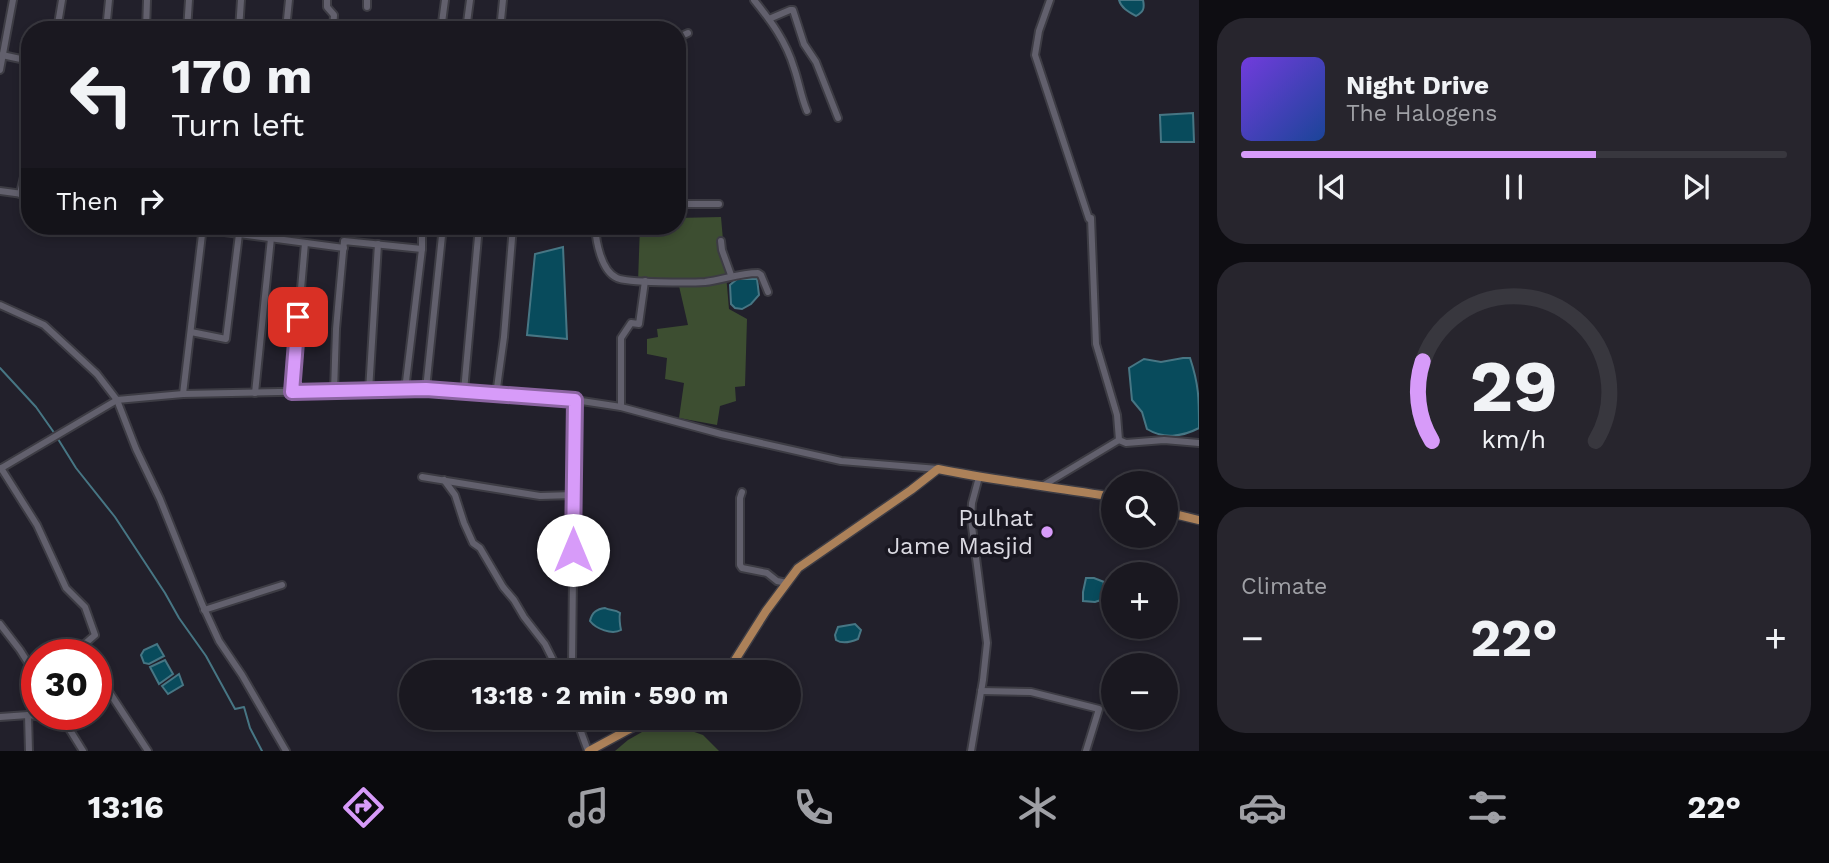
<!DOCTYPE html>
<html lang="en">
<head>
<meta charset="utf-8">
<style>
	body { margin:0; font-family:"Work Sans",sans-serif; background:#27252d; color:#f1f3f6; height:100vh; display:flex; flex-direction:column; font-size:26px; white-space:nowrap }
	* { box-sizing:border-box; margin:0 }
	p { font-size:23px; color:#9fa0a5 }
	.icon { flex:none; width:38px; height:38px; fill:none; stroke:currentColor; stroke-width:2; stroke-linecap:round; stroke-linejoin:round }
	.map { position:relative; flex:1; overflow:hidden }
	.details { display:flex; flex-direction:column; gap:18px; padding:18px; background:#0e0d12; width:630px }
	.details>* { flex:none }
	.banner { position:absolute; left:21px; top:21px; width:665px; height:214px; border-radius:28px; box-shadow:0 4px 10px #0003,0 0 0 2px #38373e; background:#1a1820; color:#f1f3f6; overflow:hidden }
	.fabs { position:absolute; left:1101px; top:471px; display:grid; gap:14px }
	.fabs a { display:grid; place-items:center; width:77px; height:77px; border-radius:50%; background:#1a1820; box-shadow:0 4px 10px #0003,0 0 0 2px #38373e; font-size:35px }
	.speed { position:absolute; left:21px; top:639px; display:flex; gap:14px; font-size:35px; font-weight:700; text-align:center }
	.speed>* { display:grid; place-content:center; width:91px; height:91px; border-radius:50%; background:#1a1820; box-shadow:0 4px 10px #0003,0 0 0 2px #38373e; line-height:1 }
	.speed .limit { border:10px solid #d22; background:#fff; color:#111 }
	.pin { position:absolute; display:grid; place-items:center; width:60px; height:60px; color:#fff; margin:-30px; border-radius:14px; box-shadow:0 4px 10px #0006 }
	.me { position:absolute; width:77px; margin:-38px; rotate:0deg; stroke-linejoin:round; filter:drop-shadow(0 0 5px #0008) }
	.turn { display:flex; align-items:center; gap:24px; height:147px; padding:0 35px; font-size:32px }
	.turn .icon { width:91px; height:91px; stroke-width:2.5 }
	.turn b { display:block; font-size:49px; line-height:60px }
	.then { display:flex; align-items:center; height:66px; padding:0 35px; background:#0003; gap:14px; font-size:26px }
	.big { font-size:52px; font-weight:700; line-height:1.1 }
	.details .card { flex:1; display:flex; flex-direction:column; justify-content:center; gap:10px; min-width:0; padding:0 24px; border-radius:28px; background:#27252d }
	.details .dial { align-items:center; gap:0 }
	.dial svg { height:182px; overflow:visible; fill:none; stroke:#38373e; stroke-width:7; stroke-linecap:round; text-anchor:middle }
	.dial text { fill:#f1f3f6; stroke:none }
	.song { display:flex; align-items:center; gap:21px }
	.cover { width:84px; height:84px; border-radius:10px; background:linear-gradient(135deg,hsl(260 70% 55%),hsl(220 70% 35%)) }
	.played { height:7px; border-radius:4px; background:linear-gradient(90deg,#d79bf9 65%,#38373e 65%) }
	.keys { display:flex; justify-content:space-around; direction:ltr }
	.heat { display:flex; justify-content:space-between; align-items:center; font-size:38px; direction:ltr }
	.trip { position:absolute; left:399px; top:660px; width:402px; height:70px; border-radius:35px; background:#1a1820; box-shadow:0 4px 10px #0003,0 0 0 2px #38373e; font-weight:700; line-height:70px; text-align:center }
	.tabs { display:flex; height:112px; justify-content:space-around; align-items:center; background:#0a0a0d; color:#9fa0a5 }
	.tabs .icon { width:49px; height:49px }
	.tabs .active { color:#d79bf9 }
	.tabs b { font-size:32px; color:#f1f3f6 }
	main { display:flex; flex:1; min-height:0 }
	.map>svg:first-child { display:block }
	.green { fill:#3d4e31 }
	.water { fill:#084b5c; stroke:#477684; stroke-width:2 }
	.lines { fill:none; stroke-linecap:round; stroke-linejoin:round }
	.stream { stroke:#477684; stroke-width:2 }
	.minor-casing { stroke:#3d3c44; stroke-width:10 }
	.major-casing { stroke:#3d3c44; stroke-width:11 }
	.minor { stroke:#62606d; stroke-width:6 }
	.major { stroke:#ac8159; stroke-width:8 }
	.route-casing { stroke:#8c65a2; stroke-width:18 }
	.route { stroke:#d79bf9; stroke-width:12 }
	.poi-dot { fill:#d79bf9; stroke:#191721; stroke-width:2.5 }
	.labels { text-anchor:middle; stroke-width:7; stroke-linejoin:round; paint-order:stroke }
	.poi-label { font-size:24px; fill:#dad9e1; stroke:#191721; text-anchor:end }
</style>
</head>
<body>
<main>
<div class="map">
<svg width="1199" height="751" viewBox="0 0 1199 751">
	<rect width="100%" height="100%" fill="#22202b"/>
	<g class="green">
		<path d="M721 217 729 309 747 319 745 386 735 387 736 401 720 406 717 425 679 418 684 383 665 379 667 358 647 354V339L658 337 657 329 688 325 679 286 638 282 640 226H677V218Z"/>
		<path d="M680 727 703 735 719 751H615L628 740 649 728Z"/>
	</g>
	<g class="water">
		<path d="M1119 0H1143C1145 9 1143 12 1136 16 1129 12 1121 8 1119 0Z"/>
		<path d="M1193 113 1194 142H1161L1160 115Z"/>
		<path d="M563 247 567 339 527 335 535 254Z"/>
		<path d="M737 279H757L759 295 751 304 742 309 735 308 731 304 730 285Z"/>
		<path d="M1183 358H1190C1199 385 1199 399 1199 428 1182 437 1163 439 1147 429L1142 412 1132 400 1129 368 1144 359 1161 362Z"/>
		<path d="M1086 578H1094L1104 582 1101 600 1095 602 1083 601V592Z"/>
		<path d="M605 608C610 611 615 609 620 613 619 617 620 626 621 630 612 635 596 629 590 621 592 612 597 609 605 608Z"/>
		<path d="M855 624 861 630 858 639C851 642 842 644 836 640L835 635 838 627Z"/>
		<path d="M157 644 164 656 149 664 144 663 141 655 144 650Z"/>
		<path d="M165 660 173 674 159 684 150 667Z"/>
		<path d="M179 674 183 685 168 694 162 686Z"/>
	</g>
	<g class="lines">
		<g class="stream">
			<path d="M0 368 36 407 55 434"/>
			<path d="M58 439 76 468 115 517 165 593 179 618 206 656 235 709 244 707 250 728 262 751"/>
		</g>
		<defs>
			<g id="minor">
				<path d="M327 0V7L334 15 333 30"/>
				<path d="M754 0C771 21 786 41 794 68 799 82 801 97 807 111"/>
				<path d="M367 7V0"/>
				<path d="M769 19 790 10H793L804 44 816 62 838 118"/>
				<path d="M286 29 289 0"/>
				<path d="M57 30 62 0"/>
				<path d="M106 30 109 0"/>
				<path d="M146 30 147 0"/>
				<path d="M187 30 189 0"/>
				<path d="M239 30 241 0"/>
				<path d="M441 30 445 0"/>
				<path d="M466 30 470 0"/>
				<path d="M500 30 503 0"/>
				<path d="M677 38 688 33"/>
				<path d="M2 55 30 61"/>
				<path d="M0 70 13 0"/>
				<path d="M0 191 30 195"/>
				<path d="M20 194 30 151"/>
				<path d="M677 204H719"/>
				<path d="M595 226C596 241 601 271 617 278 627 283 691 283 705 282 723 280 739 273 758 273L761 275 768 292"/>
				<path d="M202 229 344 248"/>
				<path d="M721 241 722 250 731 275"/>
				<path d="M0 305 44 325 97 374 117 400 136 449 160 499 202 604 219 641 242 675 286 751"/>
				<path d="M191 332 226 339 239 234"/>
				<path d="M426 389 443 226"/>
				<path d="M405 390 422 249V226"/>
				<path d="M369 391 378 244"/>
				<path d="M464 391 479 226"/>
				<path d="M292 392 305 243"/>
				<path d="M334 392 336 329 344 241 422 249"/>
				<path d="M255 393 271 238"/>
				<path d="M183 394 203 226"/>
				<path d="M496 395 504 337 513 226"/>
				<path d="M621 407V338L631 323 639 324 645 281"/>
				<path d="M1119 440 1126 443 1164 440 1199 443"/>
				<path d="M1 468 37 525 66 588 85 607 95 635 80 648 84 654"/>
				<path d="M0 469 117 400 183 394 426 389 575 400 621 407 721 434 841 461 938 469"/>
				<path d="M422 477 540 496 574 495"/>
				<path d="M444 480 455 495 464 523 473 543 480 548 503 587 514 600 524 617 545 644 559 672"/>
				<path d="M1044 485 1119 440 1117 415 1096 344 1091 218 1089 219 1035 55 1039 31 1050 0"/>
				<path d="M742 492 740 498V565L742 568 767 573 777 581 787 583"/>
				<path d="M204 610 282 585"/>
				<path d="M0 624 20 650 37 677"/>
				<path d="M96 672 148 751"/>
				<path d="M567 672 571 668 572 663 575 400"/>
				<path d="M981 691 1031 692 1099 709 1086 751"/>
				<path d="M60 714 83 751"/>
				<path d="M28 715 29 751"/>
				<path d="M0 717 28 715 44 717 50 714"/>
				<path d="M576 718 588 751"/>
				<path d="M971 751 983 680 987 643 971 519 972 503 979 477"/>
			</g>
			<g id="major">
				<path d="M1166 512 1199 520"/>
				<path d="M725 672 730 668 766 611 798 568 911 490 938 469C996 481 1055 487 1113 497"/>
				<path d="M589 751 650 718"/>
			</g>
		</defs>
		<use href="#minor" class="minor-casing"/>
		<use href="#major" class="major-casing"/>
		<use href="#minor" class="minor"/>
		<use href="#major" class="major"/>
	</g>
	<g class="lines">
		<defs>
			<path id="route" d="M298 317 292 392 426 389 575 400 573 550"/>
		</defs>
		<use href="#route" class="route-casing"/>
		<use href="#route" class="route"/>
	</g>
	<circle class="poi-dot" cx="1047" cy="532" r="7"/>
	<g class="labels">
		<g class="poi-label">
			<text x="1033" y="526">Pulhat<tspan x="1033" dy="28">Jame Masjid</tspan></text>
		</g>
	</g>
</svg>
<div class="fabs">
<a><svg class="icon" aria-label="search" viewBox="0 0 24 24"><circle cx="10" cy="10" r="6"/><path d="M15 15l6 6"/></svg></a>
<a>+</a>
<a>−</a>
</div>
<div class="speed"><div class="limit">30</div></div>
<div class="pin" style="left:298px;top:317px;background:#d93025"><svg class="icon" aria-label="arrive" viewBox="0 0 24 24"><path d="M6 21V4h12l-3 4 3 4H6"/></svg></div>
<svg class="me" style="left:573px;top:550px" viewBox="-20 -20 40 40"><circle r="19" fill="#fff"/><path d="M0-13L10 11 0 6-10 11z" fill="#d79bf9"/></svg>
<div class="trip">13:18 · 2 min · 590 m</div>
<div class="banner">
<div class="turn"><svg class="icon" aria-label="left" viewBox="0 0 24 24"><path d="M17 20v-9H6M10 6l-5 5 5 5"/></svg><div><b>170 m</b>Turn left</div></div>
<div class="then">Then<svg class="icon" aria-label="right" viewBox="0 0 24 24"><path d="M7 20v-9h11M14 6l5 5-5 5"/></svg></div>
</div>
</div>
<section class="details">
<div class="card">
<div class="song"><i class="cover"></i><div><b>Night Drive</b><p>The Halogens</p></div></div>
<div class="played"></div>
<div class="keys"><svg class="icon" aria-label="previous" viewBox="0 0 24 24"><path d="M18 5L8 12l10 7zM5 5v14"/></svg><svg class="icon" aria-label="pause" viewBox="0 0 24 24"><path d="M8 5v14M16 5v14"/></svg><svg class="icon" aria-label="next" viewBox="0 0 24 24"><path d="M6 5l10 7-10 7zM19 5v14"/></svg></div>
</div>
<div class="card dial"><svg viewBox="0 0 100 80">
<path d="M14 69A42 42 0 1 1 86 69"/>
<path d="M14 69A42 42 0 0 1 10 34" stroke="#d79bf9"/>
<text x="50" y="56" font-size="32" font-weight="700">29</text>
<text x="50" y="72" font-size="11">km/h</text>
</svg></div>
<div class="card"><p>Climate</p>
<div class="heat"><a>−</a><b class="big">22°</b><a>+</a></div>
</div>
</section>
</main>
<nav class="tabs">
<b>13:16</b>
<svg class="icon active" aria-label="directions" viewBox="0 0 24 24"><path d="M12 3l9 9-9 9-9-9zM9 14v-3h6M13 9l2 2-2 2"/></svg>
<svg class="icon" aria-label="music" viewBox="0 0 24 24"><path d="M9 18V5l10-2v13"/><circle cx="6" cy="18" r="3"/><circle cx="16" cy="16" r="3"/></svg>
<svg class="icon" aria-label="phone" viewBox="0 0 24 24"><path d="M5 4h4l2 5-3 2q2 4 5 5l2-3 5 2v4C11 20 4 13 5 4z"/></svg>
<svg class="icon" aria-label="climate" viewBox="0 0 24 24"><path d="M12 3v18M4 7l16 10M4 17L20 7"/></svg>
<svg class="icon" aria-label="car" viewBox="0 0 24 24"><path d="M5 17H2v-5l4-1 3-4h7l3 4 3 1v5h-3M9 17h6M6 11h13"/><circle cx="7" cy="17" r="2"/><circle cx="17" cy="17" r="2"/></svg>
<svg class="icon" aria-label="filters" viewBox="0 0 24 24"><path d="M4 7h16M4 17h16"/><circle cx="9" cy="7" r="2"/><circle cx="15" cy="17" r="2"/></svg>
<b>22°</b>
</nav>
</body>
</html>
